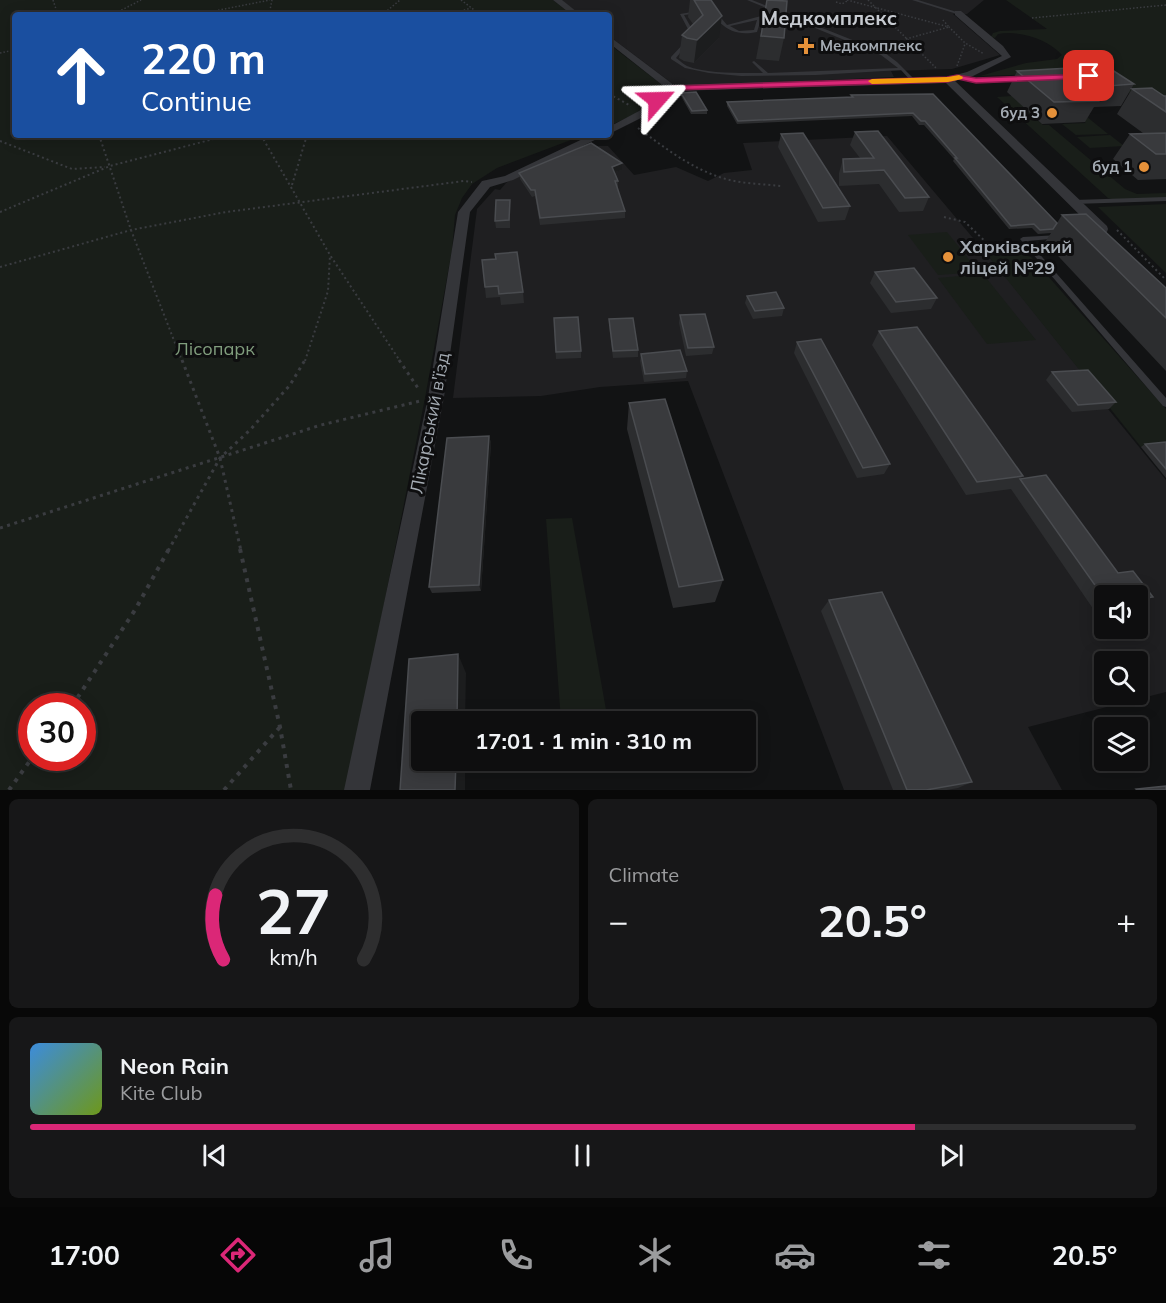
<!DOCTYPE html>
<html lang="en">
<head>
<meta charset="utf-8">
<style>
	body { margin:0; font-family:Mulish,sans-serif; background:#171718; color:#f1f3f6; height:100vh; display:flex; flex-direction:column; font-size:22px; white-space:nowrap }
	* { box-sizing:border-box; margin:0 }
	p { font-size:20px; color:#9b9c9e }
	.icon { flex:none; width:33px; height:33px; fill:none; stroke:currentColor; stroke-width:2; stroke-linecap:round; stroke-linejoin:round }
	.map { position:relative; height:790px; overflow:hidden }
	.drawer { display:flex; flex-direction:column; gap:9px; padding:9px; background:#080808; flex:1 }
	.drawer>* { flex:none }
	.guide { position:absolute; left:12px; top:12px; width:600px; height:126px; border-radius:6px; box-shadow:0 3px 15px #0003,0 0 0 2px #2e2e2f; background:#1a4fa0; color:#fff; overflow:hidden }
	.tools { position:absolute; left:1094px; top:585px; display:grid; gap:12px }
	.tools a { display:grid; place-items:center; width:54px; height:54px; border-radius:6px; background:#0e0e0f; box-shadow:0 3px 15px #0003,0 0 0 2px #2e2e2f; font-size:30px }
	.speed { position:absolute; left:18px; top:693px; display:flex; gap:12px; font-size:30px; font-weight:700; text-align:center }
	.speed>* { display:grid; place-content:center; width:78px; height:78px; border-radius:50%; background:#0e0e0f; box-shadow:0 3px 15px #0003,0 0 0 2px #2e2e2f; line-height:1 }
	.speed .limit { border:9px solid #d22; background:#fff; color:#111 }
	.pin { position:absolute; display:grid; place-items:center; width:51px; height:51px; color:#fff; margin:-26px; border-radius:12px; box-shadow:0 3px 9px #0006 }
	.me { position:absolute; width:66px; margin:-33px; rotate:65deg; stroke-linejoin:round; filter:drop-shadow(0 0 4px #0008) }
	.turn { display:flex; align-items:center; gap:21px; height:126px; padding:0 30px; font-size:27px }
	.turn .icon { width:78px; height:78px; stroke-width:2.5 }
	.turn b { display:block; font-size:42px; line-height:51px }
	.big { font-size:45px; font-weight:700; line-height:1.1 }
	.drawer .tile { flex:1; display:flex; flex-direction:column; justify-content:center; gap:9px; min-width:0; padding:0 21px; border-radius:9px; background:#171718 }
	.drawer .dial { align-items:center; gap:0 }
	.dial svg { height:156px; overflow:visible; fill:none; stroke:#2e2e2f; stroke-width:7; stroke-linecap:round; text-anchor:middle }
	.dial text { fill:#f1f3f6; stroke:none }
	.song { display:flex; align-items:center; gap:18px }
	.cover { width:72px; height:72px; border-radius:9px; background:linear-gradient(135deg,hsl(210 70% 55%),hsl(80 70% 35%)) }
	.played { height:6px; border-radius:3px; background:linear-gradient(90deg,#db2777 80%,#2e2e2f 80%) }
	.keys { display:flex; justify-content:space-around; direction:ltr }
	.heat { display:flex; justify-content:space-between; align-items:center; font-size:33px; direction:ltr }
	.drawer .tiles { flex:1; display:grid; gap:9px; grid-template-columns:1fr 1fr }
	.tile:last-child { grid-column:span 2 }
	.trip { position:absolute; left:411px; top:711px; width:345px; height:60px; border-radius:6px; background:#0e0e0f; box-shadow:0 3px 15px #0003,0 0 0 2px #2e2e2f; font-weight:700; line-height:60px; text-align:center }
	.dock { display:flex; height:96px; justify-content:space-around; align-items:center; background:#060606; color:#9b9c9e }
	.dock .icon { width:42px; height:42px }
	.dock .active { color:#db2777 }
	.dock b { font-size:27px; color:#f1f3f6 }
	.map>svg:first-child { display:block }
	.built { fill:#1f1f21; fill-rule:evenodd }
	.green { fill:#191e19; fill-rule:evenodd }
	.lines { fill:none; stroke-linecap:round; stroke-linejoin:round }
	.path-far3 { stroke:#3a3c40; stroke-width:1.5; stroke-dasharray:1.5 2; stroke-linecap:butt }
	.path-far2 { stroke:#3a3c40; stroke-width:2; stroke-dasharray:2 3; stroke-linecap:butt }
	.path-far1 { stroke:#3a3c40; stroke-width:3; stroke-dasharray:3 4.5; stroke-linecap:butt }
	.path { stroke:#3a3c40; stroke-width:4; stroke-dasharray:4 6; stroke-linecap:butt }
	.service { fill:#343539; fill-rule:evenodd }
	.minor { fill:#343539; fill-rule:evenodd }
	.wall { fill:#2c2d2f }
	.shaded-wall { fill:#1c1d1e }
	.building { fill:#393a3d; stroke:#4a4c50; stroke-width:1.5 }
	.route { fill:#db2777; stroke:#8e194d; stroke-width:1.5 }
	.slow { fill:#f59e0b }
	.poi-dot { fill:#e5913a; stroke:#0e0e0f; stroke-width:2 }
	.labels { text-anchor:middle; stroke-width:6; stroke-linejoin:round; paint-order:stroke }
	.far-poi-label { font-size:15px; font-weight:bold; fill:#a5acb4; stroke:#0e0e0f; text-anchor:end }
	.poi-label { font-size:18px; font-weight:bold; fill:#a5acb4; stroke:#0e0e0f; text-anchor:start }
	.park-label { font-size:18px; fill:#809d7d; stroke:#0e0e0f }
	.street-label { font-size:18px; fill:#a5acb4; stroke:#0e0e0f }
	.far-district-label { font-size:20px; font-weight:bold; fill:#c6cad0; stroke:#0e0e0f }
</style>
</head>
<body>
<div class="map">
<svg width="1166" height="790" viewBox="0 0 1166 790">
	<rect width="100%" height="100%" fill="#121314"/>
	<g class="built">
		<path d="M561 0H984L967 14H953L1000 55 952 69 891 71 894 77 677 87 609 36V15H581Z"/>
		<path d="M887 136 1081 366 1082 377 1166 480V692L1028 727 1062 790H844L688 381 600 387 541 396 453 398 477 209 495 189 500 190 506 183 521 174 599 146H608L634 175 676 167 708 181 724 173 752 170 743 143ZM1104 596H1137V628H1104ZM1104 662H1137V694H1104Z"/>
	</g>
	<g class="green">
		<path d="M0 0H553L572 15H15V135H584L497 168 472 184 462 198 455 215 452 250 425 398 347 790H0ZM32 706H82V758H32Z"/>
		<path d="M1006 0H1166V102L1137 99 1099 72 980 76 1026 63 1057 59 1062 55C1048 39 1019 30 998 34L995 38 991 37 993 33 1000 31 1047 29Z"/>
		<path d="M609 44 666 88 635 114 609 126Z"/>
		<path d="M1012 96 1043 125H1049L1125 189 1137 194 1166 193V198L1115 200 1108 198 997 97Z"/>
		<path d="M1076 108 1108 134 1076 135 1062 124 1086 123 1069 109Z"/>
		<path d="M1110 135 1124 146 1090 148 1077 137Z"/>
		<path d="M1166 204V273L1098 207Z"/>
		<path d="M947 232 979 272 938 275 908 235Z"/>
		<path d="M1013 251 1031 257 1166 409V445L1141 447 985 252Z"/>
		<path d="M983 274 1036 340 987 344 938 278Z"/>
		<path d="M572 518 608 721H561L546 519Z"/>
	</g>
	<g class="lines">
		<g class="path-far3">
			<path d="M53 0 58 15"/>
			<path d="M461 0 481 15"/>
			<path d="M847 0 949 27 965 43 984 54"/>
			<path d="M868 0 937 69"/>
			<path d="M836 2 842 4 847 1"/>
			<path d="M112 15 141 0"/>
			<path d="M194 15 270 0"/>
			<path d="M269 15 272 0"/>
			<path d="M382 15 400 0"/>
			<path d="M447 15 471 8"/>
			<path d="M1032 18 1166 5"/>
			<path d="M906 39 949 27 942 19"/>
			<path d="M0 53 15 50"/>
			<path d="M957 66 965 44"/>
		</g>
		<g class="path-far2">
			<path d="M609 94 631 106"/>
			<path d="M638 128C665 148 693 170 726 179 744 184 763 184 781 186"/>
			<path d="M99 135 131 230 182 361"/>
			<path d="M261 135 330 255 400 361"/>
			<path d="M0 141 72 169 105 167"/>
			<path d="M292 185 307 135"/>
			<path d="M0 212 110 166 229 135"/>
			<path d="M944 217 965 222 991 247 1017 249"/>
			<path d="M1117 230 1166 280"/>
			<path d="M0 267 131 230 226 212 464 181 472 182"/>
			<path d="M305 361 328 291 330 255"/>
		</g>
		<g class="path-far1">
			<path d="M182 360 220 458 241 551"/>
			<path d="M399 360 420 391"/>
			<path d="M0 528 321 425 420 401"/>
			<path d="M168 551 220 458 250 430 290 385 305 360"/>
		</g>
		<g class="path">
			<path d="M240 549 280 727 291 790"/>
			<path d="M72 706 135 610 169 549"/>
			<path d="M9 790 32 758"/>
			<path d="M224 790 280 727"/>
		</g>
		<g class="service">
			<path d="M702 0H706L727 25 773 13 775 14 761 19 757 32C728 38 718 22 702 0ZM757 20 754 30 739 31 730 26Z"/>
			<path d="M747 0H752L885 53 897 62 915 80 911 81 901 70 816 75 741 76 709 73 685 68 671 59V57L685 42 689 31 680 14 698 11 699 13 684 15 693 31 689 42 676 58C679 60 683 64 687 66 707 74 741 73 763 73L752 62 754 61 768 73 898 68 881 55Z"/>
			<path d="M912 0H918L960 13 957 14Z"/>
			<path d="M957 76 976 80 1022 78 1024 79 1022 80 976 82 955 78V76Z"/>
			<path d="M1166 197V201L1074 204 1071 202 1074 200Z"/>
			<path d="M1059 235 1061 236V238L1028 241 1166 398V407L1163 406 1020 239 1023 237Z"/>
		</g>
		<g class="minor">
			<path d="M553 0H562L581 15H572Z"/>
			<path d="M955 11H961L1003 46 1011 57 973 76 955 81 1107 226 1108 229 1107 232H1097L946 83 675 91 647 115 609 134V127L639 111 666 88 609 43V36L674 85 948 77 967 72 1002 56 955 15Z"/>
			<path d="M591 135H605L513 180 490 187 470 212 444 397 370 790H344L428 397 458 212 482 181 505 176Z"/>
		</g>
	</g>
	<g class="wall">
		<path d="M690 0H711L719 38 694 63 684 61 679 58 682 35 693 24 688 17Z"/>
		<path d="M767 0 784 38 779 61 756 59Z"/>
		<path d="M1017 71 1134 84 1121 106 1094 107 1085 122 1042 124 1007 92Z"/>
		<path d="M1132 89 1166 96V179L1138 180 1113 159 1130 134 1143 133 1117 114Z"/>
		<path d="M681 93 707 110V114H691L681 96Z"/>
		<path d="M933 94 1057 223 1062 215 1166 288V371L1045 242 1051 233 1038 234 1032 228 1009 229 953 161 954 159 924 125H919L912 116 737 124 727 106V102L850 98 851 95Z"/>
		<path d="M855 132 929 197 923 211 899 212 879 184 839 186V173L843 159 860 158 850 145Z"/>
		<path d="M781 134 850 206 845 220 818 222 778 147Z"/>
		<path d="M622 163V170L615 172 618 181V187H617L625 211V218L540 225 535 196 532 197 520 179 519 173Z"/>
		<path d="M510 200V228H496L495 221Z"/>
		<path d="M482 260 523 292 524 303 501 305 500 297 486 298Z"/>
		<path d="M875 272 937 298 931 309 891 313 870 283Z"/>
		<path d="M747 296 784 308 782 316 753 319 745 303Z"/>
		<path d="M680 315 714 347 712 354 686 356 679 323Z"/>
		<path d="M554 318 581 351V358L556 359Z"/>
		<path d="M609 319 638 350V357L613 358 609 326Z"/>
		<path d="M879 331 1023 476 1020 479 1118 573 1153 597 1137 606V596H1104V611L1096 613 1011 489 966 495 872 345Z"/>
		<path d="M797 342 890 464 884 474 857 478 794 353Z"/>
		<path d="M641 354 687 371 686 378 644 382 640 361Z"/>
		<path d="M1052 372 1116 402 1109 409 1072 412 1046 380Z"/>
		<path d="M629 403 723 580 715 602 673 608 627 429Z"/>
		<path d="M489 436 491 443 481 591 432 593 429 587Z"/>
		<path d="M1166 442V478L1141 447 1145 444Z"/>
		<path d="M829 600 972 782 958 788 947 790H893L821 611Z"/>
	</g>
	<g class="shaded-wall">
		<path d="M722 16 719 38 694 63 697 40Z"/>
		<path d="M622 163V170L612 173V167Z"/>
		<path d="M489 436 491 443 481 591 479 585Z"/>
		<path d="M458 654 466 673 465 722H457Z"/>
		<path d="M456 760H465V790H455Z"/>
	</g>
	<g class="building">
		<path d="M694 0H711L722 16 697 40 687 38 682 35 703 15Z"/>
		<path d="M767 0 787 1 784 38 761 36Z"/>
		<path d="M1106 66 1134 84 1081 88 1098 101 1054 102 1017 71Z"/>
		<path d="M1152 88 1164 96H1166V112L1132 89Z"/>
		<path d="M696 92 707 110 692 111 681 93Z"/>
		<path d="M933 94 1057 223 1053 229 1040 230 1034 224 1011 226 955 158H957L925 121H921L913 113 738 121 727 102 853 97 851 95Z"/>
		<path d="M878 131 929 197 905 198 884 170 844 172 843 159 874 158 855 132Z"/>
		<path d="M803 133 850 206 823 208 781 134Z"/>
		<path d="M1166 133V154H1156L1130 134Z"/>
		<path d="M591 143 622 163 612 167 618 181H615L625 211 540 218 535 190H531L519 173Z"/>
		<path d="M496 200H510L509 220 495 221Z"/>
		<path d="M1086 214 1166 288V318L1062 215Z"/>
		<path d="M517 252 523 292 499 294 498 286 485 287 482 260 496 259 495 254Z"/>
		<path d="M914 268 937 298 896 302 875 272Z"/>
		<path d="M776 292 784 308 755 311 747 296Z"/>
		<path d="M705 314 714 347 688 348 680 315Z"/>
		<path d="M578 317 581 351 556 352 554 318Z"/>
		<path d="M633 318 638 350 613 351 609 319Z"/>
		<path d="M917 327 1023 476 977 482 879 331Z"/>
		<path d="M821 339 890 464 863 468 797 342Z"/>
		<path d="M680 350 687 371 645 374 641 354Z"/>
		<path d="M1088 370 1116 402 1078 405 1052 372Z"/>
		<path d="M665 399 723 580 679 587 629 403Z"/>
		<path d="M489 436 479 585 429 587 447 438Z"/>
		<path d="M1166 442V469L1145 444Z"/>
		<path d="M1046 475 1118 573 1133 571 1153 597 1137 599V596H1104V598L1020 479Z"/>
		<path d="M882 592 972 782 926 790H907L829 600Z"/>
		<path d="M458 654 457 722H422V760H456L455 790H400L409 659Z"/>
		<path d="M1166 786V790H1137L1136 789Z"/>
	</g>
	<path class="route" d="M1089 74H1092V78L976 83 958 79 948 82 674 90 660 102 653 100 672 86 947 77 957 75 976 78Z"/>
	<path class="slow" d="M959 75 963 77 962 79 948 82 872 84 868 81 872 79 948 77Z"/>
	<g class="poi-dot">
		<path d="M803 37h6v6h6v6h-6v6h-6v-6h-6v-6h6z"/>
		<circle cx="1052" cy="113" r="6"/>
		<circle cx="1144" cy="167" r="6"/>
		<circle cx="948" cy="257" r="6"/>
	</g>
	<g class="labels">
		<g class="far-poi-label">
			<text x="820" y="51" text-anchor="start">Медкомплекс</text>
			<text x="1040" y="118">буд 3</text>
			<text x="1132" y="172">буд 1</text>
		</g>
		<g class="poi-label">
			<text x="960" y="253">Харківський<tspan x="960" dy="21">ліцей №29</tspan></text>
		</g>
		<g class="park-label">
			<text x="215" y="355">Лісопарк</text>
		</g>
		<g class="street-label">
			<text transform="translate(430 423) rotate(-79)" y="6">Лікарський в'їзд</text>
		</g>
		<g class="far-district-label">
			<text x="829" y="25">Медкомплекс</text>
		</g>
	</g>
</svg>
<div class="tools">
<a><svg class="icon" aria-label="sound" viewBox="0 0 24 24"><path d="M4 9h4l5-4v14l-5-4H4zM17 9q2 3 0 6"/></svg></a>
<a><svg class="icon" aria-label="search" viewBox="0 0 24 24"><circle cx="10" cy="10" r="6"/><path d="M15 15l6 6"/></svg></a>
<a><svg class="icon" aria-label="layers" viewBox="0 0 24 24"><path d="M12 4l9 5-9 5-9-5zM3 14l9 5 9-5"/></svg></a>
</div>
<div class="speed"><div class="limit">30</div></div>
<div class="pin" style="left:1089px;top:76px;background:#d93025"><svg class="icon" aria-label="arrive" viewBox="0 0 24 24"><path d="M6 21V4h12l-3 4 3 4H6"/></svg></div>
<svg class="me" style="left:657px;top:100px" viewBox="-20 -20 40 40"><path d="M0-17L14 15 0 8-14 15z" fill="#db2777" stroke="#fff" stroke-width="4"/></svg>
<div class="trip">17:01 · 1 min · 310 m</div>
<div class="guide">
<div class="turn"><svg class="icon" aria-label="ahead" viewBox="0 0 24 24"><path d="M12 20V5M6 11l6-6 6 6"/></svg><div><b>220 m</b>Continue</div></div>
</div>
</div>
<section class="drawer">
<div class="tiles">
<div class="tile dial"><svg viewBox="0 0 100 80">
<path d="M14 69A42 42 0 1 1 86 69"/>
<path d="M14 69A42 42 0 0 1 10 36" stroke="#db2777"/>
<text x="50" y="56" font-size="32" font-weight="700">27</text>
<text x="50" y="72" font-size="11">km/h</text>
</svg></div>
<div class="tile"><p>Climate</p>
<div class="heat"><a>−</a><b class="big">20.5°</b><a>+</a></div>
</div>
<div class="tile">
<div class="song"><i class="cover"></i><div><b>Neon Rain</b><p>Kite Club</p></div></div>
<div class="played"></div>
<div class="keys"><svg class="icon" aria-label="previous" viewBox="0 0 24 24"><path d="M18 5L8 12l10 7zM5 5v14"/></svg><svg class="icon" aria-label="pause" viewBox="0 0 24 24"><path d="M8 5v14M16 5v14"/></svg><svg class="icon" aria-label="next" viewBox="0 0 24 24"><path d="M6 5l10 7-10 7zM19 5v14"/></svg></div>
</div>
</div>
</section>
<nav class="dock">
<b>17:00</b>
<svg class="icon active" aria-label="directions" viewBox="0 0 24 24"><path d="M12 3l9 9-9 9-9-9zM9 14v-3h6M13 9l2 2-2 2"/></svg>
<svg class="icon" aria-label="music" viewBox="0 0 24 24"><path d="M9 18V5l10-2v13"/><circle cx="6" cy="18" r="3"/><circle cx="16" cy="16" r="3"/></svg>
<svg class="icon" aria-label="phone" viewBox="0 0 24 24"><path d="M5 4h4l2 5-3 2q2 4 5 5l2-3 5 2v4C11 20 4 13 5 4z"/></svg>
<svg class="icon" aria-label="climate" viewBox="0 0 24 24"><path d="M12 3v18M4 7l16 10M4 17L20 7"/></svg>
<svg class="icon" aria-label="car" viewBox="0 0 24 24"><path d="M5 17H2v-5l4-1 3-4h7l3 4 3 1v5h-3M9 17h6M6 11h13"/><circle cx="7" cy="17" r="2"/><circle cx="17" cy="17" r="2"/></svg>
<svg class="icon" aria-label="filters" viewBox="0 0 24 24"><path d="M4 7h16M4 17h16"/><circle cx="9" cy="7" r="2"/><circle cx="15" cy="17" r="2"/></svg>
<b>20.5°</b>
</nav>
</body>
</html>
